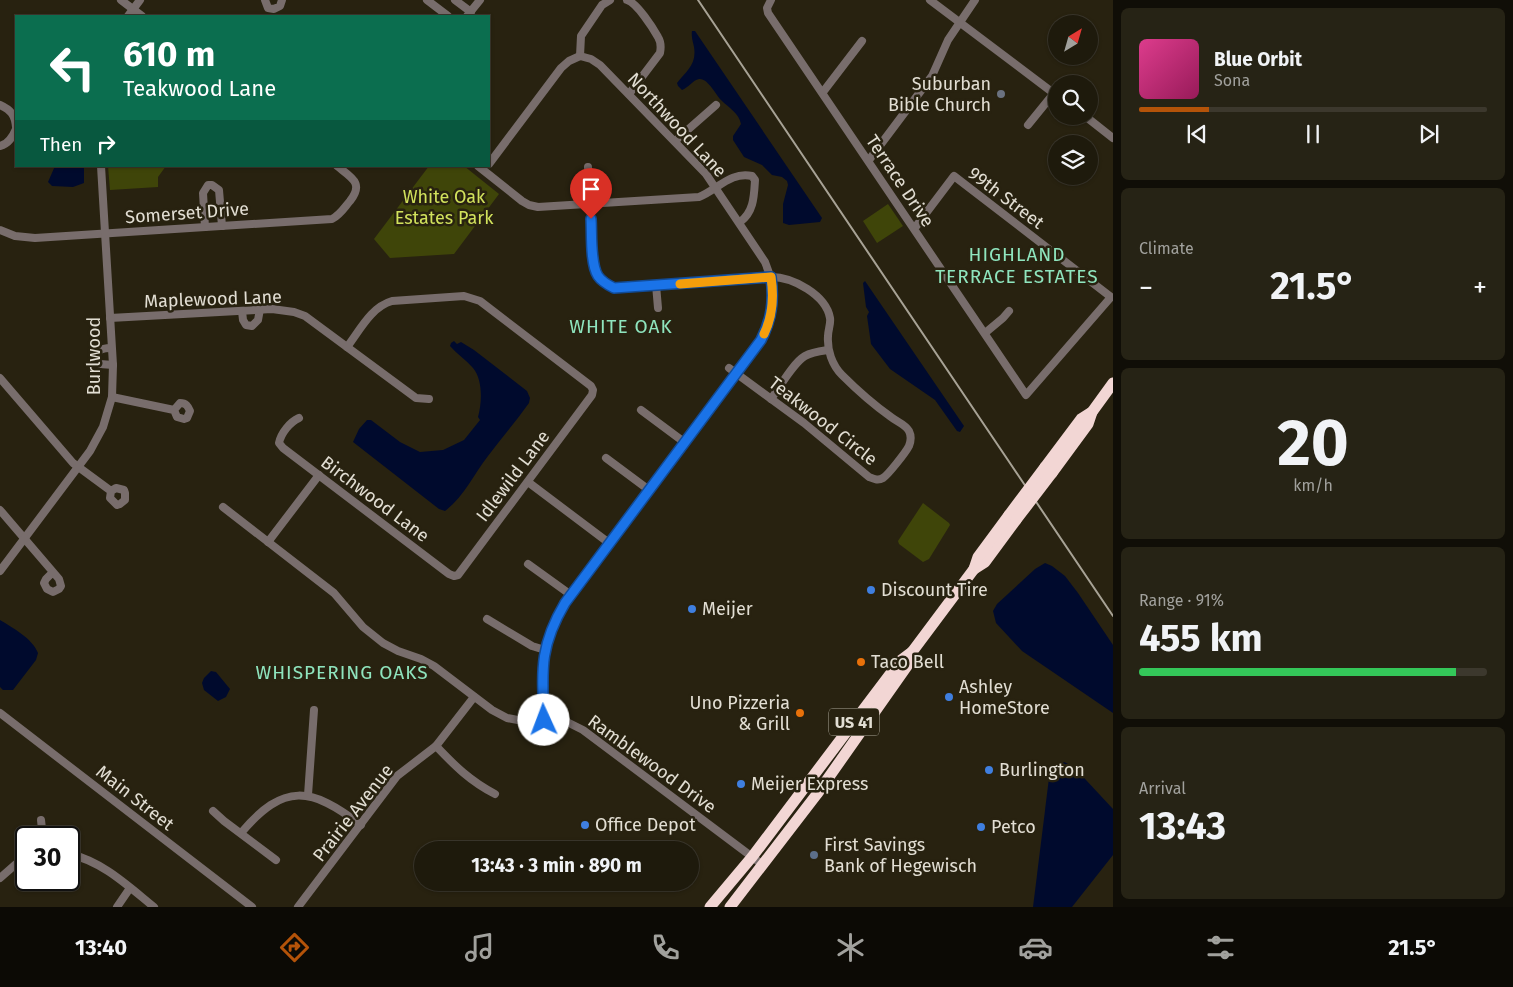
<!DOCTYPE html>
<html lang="en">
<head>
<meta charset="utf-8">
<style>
	body { margin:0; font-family:"Fira Sans",sans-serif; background:#262315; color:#f1f3f6; height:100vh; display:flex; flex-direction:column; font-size:19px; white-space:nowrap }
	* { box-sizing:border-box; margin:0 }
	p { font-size:16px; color:#a1a19d }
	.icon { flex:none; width:28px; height:28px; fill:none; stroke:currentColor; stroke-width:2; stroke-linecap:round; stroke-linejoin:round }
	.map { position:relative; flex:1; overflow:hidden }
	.sheet { display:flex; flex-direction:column; gap:8px; padding:8px; background:#100e07; width:400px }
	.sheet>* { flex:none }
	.hud { position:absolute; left:15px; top:15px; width:475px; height:152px; border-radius:0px; box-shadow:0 1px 4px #0004,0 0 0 1px #3c382d; background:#0b6e4f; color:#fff; overflow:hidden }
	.needle { width:32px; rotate:37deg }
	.tools { position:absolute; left:1048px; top:15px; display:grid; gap:10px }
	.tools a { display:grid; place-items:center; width:50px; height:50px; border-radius:50%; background:#1e1a0c; box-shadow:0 1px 4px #0004,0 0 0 1px #3c382d; font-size:25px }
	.speed { position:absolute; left:15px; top:826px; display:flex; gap:10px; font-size:25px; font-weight:700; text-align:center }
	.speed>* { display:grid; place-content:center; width:65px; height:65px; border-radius:50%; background:#1e1a0c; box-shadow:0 1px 4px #0004,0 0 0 1px #3c382d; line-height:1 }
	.speed .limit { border:2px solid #111; border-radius:8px; background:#fff; color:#111 }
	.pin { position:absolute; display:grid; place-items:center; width:42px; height:42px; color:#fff; margin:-51px -21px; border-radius:50% 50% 50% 0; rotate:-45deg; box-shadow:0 0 5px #0007 }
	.pin .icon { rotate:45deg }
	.me { position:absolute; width:55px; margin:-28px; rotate:358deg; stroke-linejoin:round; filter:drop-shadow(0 0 4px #0008) }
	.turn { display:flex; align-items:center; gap:18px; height:105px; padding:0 25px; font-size:22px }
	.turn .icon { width:65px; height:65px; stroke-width:2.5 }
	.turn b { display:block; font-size:35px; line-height:42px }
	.then { display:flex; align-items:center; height:48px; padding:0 25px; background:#0003; gap:10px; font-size:19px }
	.big { font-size:38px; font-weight:700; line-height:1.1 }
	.sheet .widget { flex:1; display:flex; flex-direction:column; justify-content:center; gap:8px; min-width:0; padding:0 18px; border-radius:8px; background:#262315 }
	.sheet .dial { align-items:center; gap:0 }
	.dial b { font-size:65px; line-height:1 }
	.song { display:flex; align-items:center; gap:15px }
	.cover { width:60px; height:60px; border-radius:8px; background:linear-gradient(135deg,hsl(330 70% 55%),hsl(330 70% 35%)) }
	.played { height:5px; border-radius:2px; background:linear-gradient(90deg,#b45309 20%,#3c382d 20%) }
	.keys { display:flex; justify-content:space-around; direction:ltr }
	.heat { display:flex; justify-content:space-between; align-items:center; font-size:28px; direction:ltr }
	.charge { height:8px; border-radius:4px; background:linear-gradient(90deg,#34c759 91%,#3c382d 0) }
	.trip { position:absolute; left:414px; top:841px; width:285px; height:50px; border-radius:25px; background:#1e1a0c; box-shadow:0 1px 4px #0004,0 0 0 1px #3c382d; font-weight:700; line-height:50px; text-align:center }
	.dock { display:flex; height:80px; justify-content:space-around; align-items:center; background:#0c0a05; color:#a1a19d }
	.dock .icon { width:35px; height:35px }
	.dock .active { color:#b45309 }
	.dock b { font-size:22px; color:#f1f3f6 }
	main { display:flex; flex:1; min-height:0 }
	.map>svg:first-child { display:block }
	.green { fill:#3f4509 }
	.water { fill:#000a2d }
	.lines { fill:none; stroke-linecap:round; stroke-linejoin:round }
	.minor { stroke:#786d6c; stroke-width:8 }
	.highway { stroke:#f2d6d4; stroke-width:11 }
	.rail { stroke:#a7a295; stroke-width:2 }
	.highway-bridge { stroke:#f2d6d4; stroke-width:11 }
	.route-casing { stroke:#114b97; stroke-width:12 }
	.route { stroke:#1a73e8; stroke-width:9 }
	.slow { stroke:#f59e0b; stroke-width:9 }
	.worship-dot { fill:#6b7280; stroke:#282210; stroke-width:2 }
	.shop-dot { fill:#3f7fe0; stroke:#282210; stroke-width:2 }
	.food-dot { fill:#e8710a; stroke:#282210; stroke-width:2 }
	.service-dot { fill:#5c6f8a; stroke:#282210; stroke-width:2 }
	.labels { text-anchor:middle; stroke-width:5; stroke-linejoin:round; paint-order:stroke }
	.shield { fill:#282210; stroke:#aaa698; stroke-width:1 }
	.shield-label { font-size:16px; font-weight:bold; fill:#e2ded3 }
	.poi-label { font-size:18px; fill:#e2ded3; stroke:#282210; text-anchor:start }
	.street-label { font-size:18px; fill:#e2ded3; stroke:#282210 }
	.park-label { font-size:18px; fill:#d2e25c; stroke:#282210 }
	.neighbourhood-label { font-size:19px; letter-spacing:1px; fill:#8fe5be; stroke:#282210 }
</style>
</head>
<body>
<main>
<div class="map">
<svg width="1113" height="907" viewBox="0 0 1113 907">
	<rect width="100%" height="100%" fill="#282210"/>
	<g class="green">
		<path d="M108 166H166L158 177V187L110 190Z"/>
		<path d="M429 166H464L499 194 454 254 390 258 374 239Z"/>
		<path d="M888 204 903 226 877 243 863 221Z"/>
		<path d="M923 503 949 523 950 525 929 559 923 562 899 544 898 541Z"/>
	</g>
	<g class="water">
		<path d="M692 31H695L822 218 820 222 789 225 783 223V204L788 185 787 181 782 177 772 175 762 165 744 157 733 140V136L741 124C739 113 729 108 721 100 716 95 708 78 699 79 693 80 688 88 682 90L678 86 677 83C686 71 697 65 694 47 693 42 691 37 692 31Z"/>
		<path d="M55 166H84V183L73 187 52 186 48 182Z"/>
		<path d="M865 281 964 426 960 432 957 431 935 400 890 369 871 344 867 316 869 312 866 307 863 283Z"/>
		<path d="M454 341 457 344 461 342 474 350 527 391 530 398 529 403C516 421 502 438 488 456 474 474 464 497 445 511L439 509 353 442 359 429 367 420H371L400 442 420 452 443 450 464 440 480 420 478 417C482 403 483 380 473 368 466 360 457 354 450 346L451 343Z"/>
		<path d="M1045 563 1052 566 1065 576 1078 593 1113 645V713L1022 651 996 623 993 611 997 604 1035 569Z"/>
		<path d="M0 620C13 628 32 638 38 653L36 660 13 690H3L0 687Z"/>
		<path d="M211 671 216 672 230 689 226 697 218 701 204 690 202 683 204 678Z"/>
		<path d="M1064 762 1073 766 1113 809V855L1072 907H1033L1049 778 1055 764Z"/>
	</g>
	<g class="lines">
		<g class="minor">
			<path d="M121 0 142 16"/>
			<path d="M265 0 268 8 274 9 280 6 282 0"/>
			<path d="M427 0 448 16"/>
			<path d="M455 0 471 12"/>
			<path d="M627 0C637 3 653 28 658 37 661 42 661 48 660 53L629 94"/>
			<path d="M771 0 767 8 768 13 1026 395 1111 297 954 176 914 229"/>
			<path d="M930 0 1056 95"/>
			<path d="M128 16 140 0"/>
			<path d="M467 16 480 0"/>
			<path d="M580 56 581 36 602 5 610 0"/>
			<path d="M823 92 862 41"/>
			<path d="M0 105C11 110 15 115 16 127"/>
			<path d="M1085 116 1113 138"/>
			<path d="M1028 125 1054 93"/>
			<path d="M675 141 716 105"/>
			<path d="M0 146C9 144 13 136 16 129"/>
			<path d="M869 160 932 76 948 40 975 0"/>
			<path d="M489 164 561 68 569 61 580 56"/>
			<path d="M478 166 522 201 529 205 538 207 699 197C717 190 731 171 752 176L755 180C754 196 754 212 740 222"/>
			<path d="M588 167 594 265C598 277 603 282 614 288L771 277C793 277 826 295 830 318 831 324 828 330 828 336 827 350 832 365 842 375 857 390 874 405 891 417 897 422 905 424 909 431 911 435 911 441 909 446 906 452 888 475 883 478 878 481 874 479 869 477L804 423 729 368"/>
			<path d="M205 227 203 193 208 185H212L219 190 222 226"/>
			<path d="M0 230 15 236 35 238 332 219C340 215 344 208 350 201 364 183 352 178 337 166"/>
			<path d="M656 285 658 308"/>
			<path d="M242 311 243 320 246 325 252 326 258 320 260 309"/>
			<path d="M110 318 272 309 294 312 305 316 416 398 429 399"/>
			<path d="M985 333 1003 318 1009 311"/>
			<path d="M111 348C104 348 96 349 96 358L100 364 113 365"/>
			<path d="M0 378 73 463 111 491 110 498 117 505 120 504 125 500V493L124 490 116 488 111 491"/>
			<path d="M112 397 174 410 180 403C186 403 188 406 190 411L187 418 184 419 177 417 174 410"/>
			<path d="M771 399C780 387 793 363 805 356 812 352 821 351 828 350"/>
			<path d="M641 410 684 442"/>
			<path d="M299 418C290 422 281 433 279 443L283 448 449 574 454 576 458 575 592 395 593 390 591 386 480 301 464 296 392 301C371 307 360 330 347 347"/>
			<path d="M606 458 649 490"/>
			<path d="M528 482 609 543"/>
			<path d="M223 507 334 593 363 627 383 643 398 651 421 659 434 666 492 710 507 718 523 721 556 720 569 723 583 730 763 865"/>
			<path d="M0 510 59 579 61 586 59 589 53 592 47 589 44 583 46 579 53 572"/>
			<path d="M268 542 319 475"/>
			<path d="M528 564 571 595"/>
			<path d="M0 571 90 451 103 427 112 397 113 365 101 166"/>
			<path d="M487 619 532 646 545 650"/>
			<path d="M0 713 252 907"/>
			<path d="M544 720C542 671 539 648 565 603L761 339C775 312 777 291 765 262L706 174 600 65 591 59 580 56"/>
			<path d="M436 746C455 766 470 781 495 794"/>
			<path d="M308 795 314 710"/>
			<path d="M213 811 224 821 276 860"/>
			<path d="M41 820 43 838"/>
			<path d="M241 833C284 782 311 787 361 825"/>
			<path d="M69 854C102 861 128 886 154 907"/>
			<path d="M0 878 16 864 26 859"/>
			<path d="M117 907 130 888"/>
			<path d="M298 907 397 776 436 746 474 697"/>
		</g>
		<g class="highway">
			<path d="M1045 467 1081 419 1092 412 1113 383"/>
			<path d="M1052 473 1088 424 1092 412"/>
			<path d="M974 569 985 562 1016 520"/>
			<path d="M710 907 752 857 900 661 912 652"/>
			<path d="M730 907 817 794 907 666 912 652 974 569 978 557 1009 515"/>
		</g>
		<path class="rail" d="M698 0 1113 616"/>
		<g class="highway-bridge">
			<path d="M1009 515 1045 467"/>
			<path d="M1016 520 1052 473"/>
		</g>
	</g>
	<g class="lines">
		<defs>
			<path id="route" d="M544 720C542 671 539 647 565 603L761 340C772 319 774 300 771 277L614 288C608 285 602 282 598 276 590 264 592 233 591 219"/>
		</defs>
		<use href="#route" class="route-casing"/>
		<use href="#route" class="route"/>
		<path class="slow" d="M680 284 771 277C774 297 773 316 764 334"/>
	</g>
	<circle class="worship-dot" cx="1001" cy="94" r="5"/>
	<g class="shop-dot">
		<circle cx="871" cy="590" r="5"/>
		<circle cx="692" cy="609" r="5"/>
		<circle cx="949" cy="697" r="5"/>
		<circle cx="989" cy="770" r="5"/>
		<circle cx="741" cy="784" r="5"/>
		<circle cx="585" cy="825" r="5"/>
		<circle cx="981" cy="827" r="5"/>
	</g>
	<g class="food-dot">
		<circle cx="861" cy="662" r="5"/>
		<circle cx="800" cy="713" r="5"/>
	</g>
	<circle class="service-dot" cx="814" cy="855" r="5"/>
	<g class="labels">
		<rect class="shield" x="829" y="708.5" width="50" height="27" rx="4"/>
		<g class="shield-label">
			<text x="854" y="728">US 41</text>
		</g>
		<g class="poi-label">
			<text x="991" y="90" text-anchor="end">Suburban<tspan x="991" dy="21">Bible Church</tspan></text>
			<text x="881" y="596">Discount Tire</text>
			<text x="702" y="615">Meijer</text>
			<text x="871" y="668">Taco Bell</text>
			<text x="959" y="693">Ashley<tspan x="959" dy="21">HomeStore</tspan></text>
			<text x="790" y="709" text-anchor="end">Uno Pizzeria<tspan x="790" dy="21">&amp; Grill</tspan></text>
			<text x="999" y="776">Burlington</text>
			<text x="751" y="790">Meijer Express</text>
			<text x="595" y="831">Office Depot</text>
			<text x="991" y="833">Petco</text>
			<text x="824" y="851">First Savings<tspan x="824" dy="21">Bank of Hegewisch</tspan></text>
		</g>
		<g class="street-label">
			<text transform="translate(677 125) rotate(47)" y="6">Northwood Lane</text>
			<text transform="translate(900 181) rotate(56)" y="6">Terrace Drive</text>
			<text transform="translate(1006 198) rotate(37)" y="6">99th Street</text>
			<text transform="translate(187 213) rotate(-4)" y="6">Somerset Drive</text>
			<text transform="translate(213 299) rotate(-2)" y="6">Maplewood Lane</text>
			<text transform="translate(94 356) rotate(-90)" y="6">Burlwood</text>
			<text transform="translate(823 421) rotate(38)" y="6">Teakwood Circle</text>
			<text transform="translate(513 476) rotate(-53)" y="6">Idlewild Lane</text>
			<text transform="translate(375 499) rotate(37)" y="6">Birchwood Lane</text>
			<text transform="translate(652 764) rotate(36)" y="6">Ramblewood Drive</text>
			<text transform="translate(135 798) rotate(38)" y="6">Main Street</text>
			<text transform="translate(353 813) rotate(-52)" y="6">Prairie Avenue</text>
		</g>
		<g class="park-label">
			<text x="444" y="203">White Oak<tspan x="444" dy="21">Estates Park</tspan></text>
		</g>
		<g class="neighbourhood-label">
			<text x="1017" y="261">HIGHLAND<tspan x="1017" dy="22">TERRACE ESTATES</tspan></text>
			<text x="621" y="333">WHITE OAK</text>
			<text x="342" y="679">WHISPERING OAKS</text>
		</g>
	</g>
</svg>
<div class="tools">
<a><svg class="needle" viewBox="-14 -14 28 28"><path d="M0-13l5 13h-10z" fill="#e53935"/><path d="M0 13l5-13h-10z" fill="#a1a19d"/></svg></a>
<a><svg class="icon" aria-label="search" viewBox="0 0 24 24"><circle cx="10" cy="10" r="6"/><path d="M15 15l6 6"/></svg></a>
<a><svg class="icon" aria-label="layers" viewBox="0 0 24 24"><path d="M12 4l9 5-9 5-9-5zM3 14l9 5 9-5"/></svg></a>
</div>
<div class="speed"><div class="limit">30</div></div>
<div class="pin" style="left:591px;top:219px;background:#d93025"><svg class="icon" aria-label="arrive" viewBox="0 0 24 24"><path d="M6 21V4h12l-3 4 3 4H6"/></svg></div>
<svg class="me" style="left:544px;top:720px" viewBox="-20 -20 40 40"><circle r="19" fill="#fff"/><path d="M0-13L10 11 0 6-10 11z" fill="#1a73e8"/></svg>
<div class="trip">13:43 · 3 min · 890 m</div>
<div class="hud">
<div class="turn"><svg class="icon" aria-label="left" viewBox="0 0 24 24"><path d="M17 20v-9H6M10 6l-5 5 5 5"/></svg><div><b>610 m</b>Teakwood Lane</div></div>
<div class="then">Then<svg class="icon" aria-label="right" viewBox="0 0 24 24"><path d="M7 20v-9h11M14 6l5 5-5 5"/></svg></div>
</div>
</div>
<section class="sheet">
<div class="widget">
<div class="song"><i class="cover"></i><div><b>Blue Orbit</b><p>Sona</p></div></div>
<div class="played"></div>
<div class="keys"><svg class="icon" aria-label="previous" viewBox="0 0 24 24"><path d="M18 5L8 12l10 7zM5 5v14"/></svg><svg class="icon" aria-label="pause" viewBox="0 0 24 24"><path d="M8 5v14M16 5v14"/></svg><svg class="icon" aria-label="next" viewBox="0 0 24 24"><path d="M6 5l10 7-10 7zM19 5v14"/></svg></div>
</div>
<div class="widget"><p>Climate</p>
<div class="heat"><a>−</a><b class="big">21.5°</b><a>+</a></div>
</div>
<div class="widget dial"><b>20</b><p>km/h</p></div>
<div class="widget"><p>Range · 91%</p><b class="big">455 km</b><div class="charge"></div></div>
<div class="widget"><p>Arrival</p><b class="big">13:43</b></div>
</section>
</main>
<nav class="dock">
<b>13:40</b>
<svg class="icon active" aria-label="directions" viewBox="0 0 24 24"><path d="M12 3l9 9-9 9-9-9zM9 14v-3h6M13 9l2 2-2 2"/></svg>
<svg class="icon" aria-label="music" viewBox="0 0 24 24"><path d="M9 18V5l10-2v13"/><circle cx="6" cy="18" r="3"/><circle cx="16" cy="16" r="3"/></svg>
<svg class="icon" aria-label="phone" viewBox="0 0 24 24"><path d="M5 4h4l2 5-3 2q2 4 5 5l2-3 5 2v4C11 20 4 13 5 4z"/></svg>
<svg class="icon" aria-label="climate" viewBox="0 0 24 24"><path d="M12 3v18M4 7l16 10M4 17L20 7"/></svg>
<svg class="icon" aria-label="car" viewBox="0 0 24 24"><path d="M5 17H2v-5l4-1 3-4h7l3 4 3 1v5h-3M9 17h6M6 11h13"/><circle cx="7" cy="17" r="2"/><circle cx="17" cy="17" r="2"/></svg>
<svg class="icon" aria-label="filters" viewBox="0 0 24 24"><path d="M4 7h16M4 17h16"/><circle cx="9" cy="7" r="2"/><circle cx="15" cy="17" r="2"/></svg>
<b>21.5°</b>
</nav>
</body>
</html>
